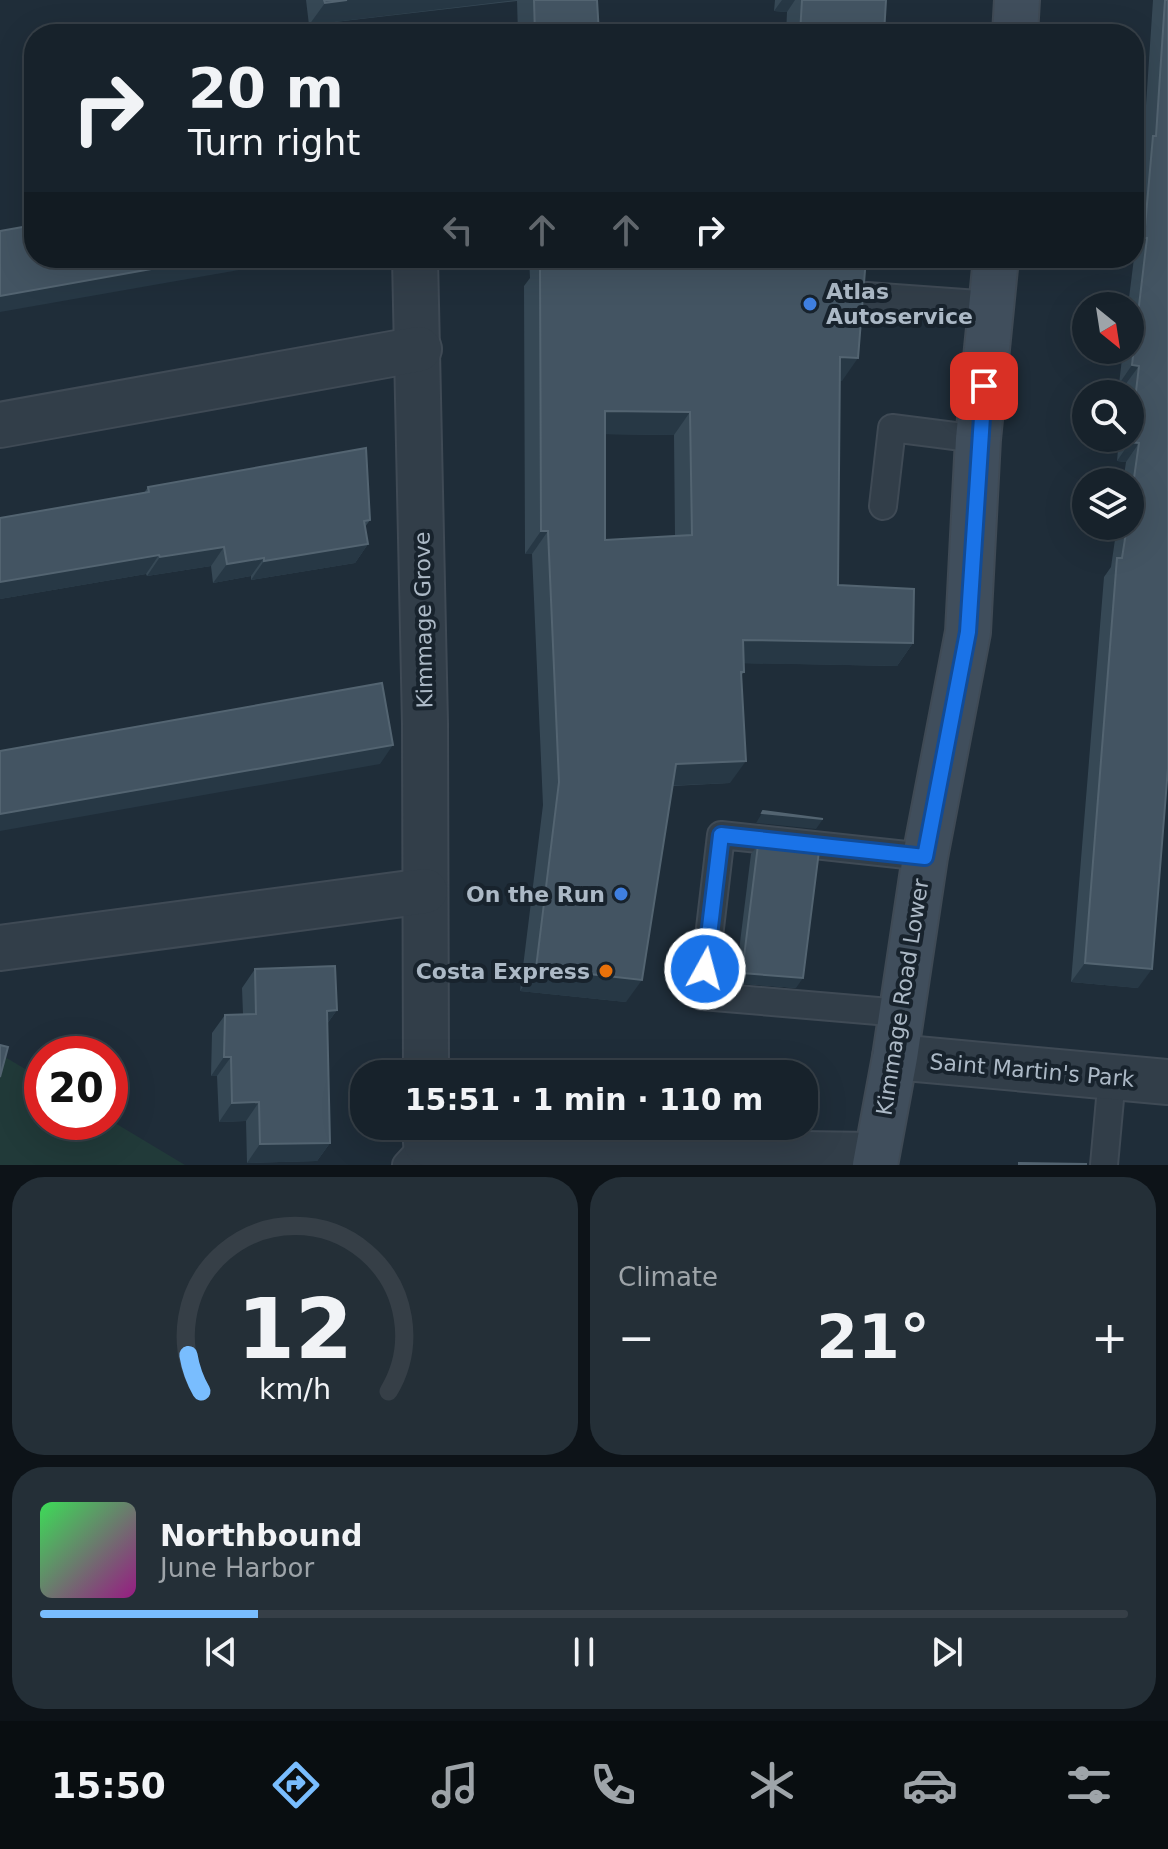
<!DOCTYPE html>
<html lang="en">
<head>
<meta charset="utf-8">
<style>
	body { margin:0; font-family:"DejaVu Sans",sans-serif; background:#242f37; color:#f1f3f6; height:100vh; display:flex; flex-direction:column; font-size:30px; white-space:nowrap }
	* { box-sizing:border-box; margin:0 }
	p { font-size:26px; color:#9ea4a9 }
	.icon { flex:none; width:44px; height:44px; fill:none; stroke:currentColor; stroke-width:2; stroke-linecap:round; stroke-linejoin:round }
	.map { position:relative; height:1165px; overflow:hidden }
	.details { display:flex; flex-direction:column; gap:12px; padding:12px; background:#0d1318; flex:1 }
	.details>* { flex:none }
	.hud { position:absolute; left:24px; top:24px; width:1120px; height:244px; border-radius:32px; box-shadow:0 8px 32px #0002,0 0 0 2px #363f47; background:#17222b; color:#f1f3f6; overflow:hidden }
	.needle { width:52px; rotate:150deg }
	.controls { position:absolute; left:1072px; top:292px; display:grid; gap:16px }
	.controls a { display:grid; place-items:center; width:72px; height:72px; border-radius:50%; background:#17222b; box-shadow:0 8px 32px #0002,0 0 0 2px #363f47; font-size:40px }
	.speed { position:absolute; left:24px; top:1036px; display:flex; gap:16px; font-size:40px; font-weight:700; text-align:center }
	.speed>* { display:grid; place-content:center; width:104px; height:104px; border-radius:50%; background:#17222b; box-shadow:0 8px 32px #0002,0 0 0 2px #363f47; line-height:1 }
	.speed .limit { border:12px solid #d22; background:#fff; color:#111 }
	.pin { position:absolute; display:grid; place-items:center; width:68px; height:68px; color:#fff; margin:-34px; border-radius:16px; box-shadow:0 4px 12px #0006 }
	.me { position:absolute; width:88px; margin:-44px; rotate:7deg; stroke-linejoin:round; filter:drop-shadow(0 0 6px #0008) }
	.turn { display:flex; align-items:center; gap:28px; height:168px; padding:0 32px; font-size:36px }
	.turn .icon { width:104px; height:104px; stroke-width:2.5 }
	.turn b { display:block; font-size:56px; line-height:68px }
	.lanes { display:flex; align-items:center; height:76px; padding:0 32px; background:#0003; justify-content:center; gap:40px; direction:ltr }
	.lanes .off { opacity:.35 }
	.big { font-size:60px; font-weight:700; line-height:1.1 }
	.details .widget { flex:1; display:flex; flex-direction:column; justify-content:center; gap:12px; min-width:0; padding:0 28px; border-radius:32px; background:#242f37 }
	.details .dial { align-items:center; gap:0 }
	.dial svg { height:208px; overflow:visible; fill:none; stroke:#363f47; stroke-width:7; stroke-linecap:round; text-anchor:middle }
	.dial text { fill:#f1f3f6; stroke:none }
	.song { display:flex; align-items:center; gap:24px }
	.cover { width:96px; height:96px; border-radius:12px; background:linear-gradient(135deg,hsl(130 70% 55%),hsl(310 70% 35%)) }
	.played { height:8px; border-radius:4px; background:linear-gradient(90deg,#79bdfe 20%,#363f47 20%) }
	.keys { display:flex; justify-content:space-around; direction:ltr }
	.heat { display:flex; justify-content:space-between; align-items:center; font-size:44px; direction:ltr }
	.details .tiles { flex:1; display:grid; gap:12px; grid-template-columns:1fr 1fr }
	.widget:last-child { grid-column:span 2 }
	.trip { position:absolute; left:350px; top:1060px; width:468px; height:80px; border-radius:32px; background:#17222b; box-shadow:0 8px 32px #0002,0 0 0 2px #363f47; font-weight:700; line-height:80px; text-align:center }
	.tabs { display:flex; height:128px; justify-content:space-around; align-items:center; background:#090e11; color:#9ea4a9 }
	.tabs .icon { width:56px; height:56px }
	.tabs .current { color:#79bdfe }
	.tabs b { font-size:36px; color:#f1f3f6 }
	.map>svg:first-child { display:block }
	.green { fill:#213a39 }
	.lines { fill:none; stroke-linecap:round; stroke-linejoin:round }
	.service-casing { stroke:#3f4a55; stroke-width:30 }
	.minor-casing { stroke:#3f4a55; stroke-width:48 }
	.secondary-casing { stroke:#3f4a55; stroke-width:48 }
	.service { stroke:#323e49; stroke-width:26 }
	.minor { stroke:#323e49; stroke-width:44 }
	.secondary { stroke:#404e5c; stroke-width:44 }
	.wall { fill:#364855; fill-rule:evenodd }
	.shaded-wall { fill:#273845 }
	.building { fill:#435462; stroke:#536471; stroke-width:2; fill-rule:evenodd }
	.route-casing { stroke:#114b97; stroke-width:20 }
	.route { stroke:#1a73e8; stroke-width:14 }
	.shop-dot { fill:#3f7fe0; stroke:#18232d; stroke-width:3 }
	.food-dot { fill:#e8710a; stroke:#18232d; stroke-width:3 }
	.labels { text-anchor:middle; stroke-width:8; stroke-linejoin:round; paint-order:stroke }
	.poi-label { font-size:22px; font-weight:bold; fill:#acb9c6; stroke:#18232d; text-anchor:end }
	.street-label { font-size:22px; fill:#acb9c6; stroke:#18232d }
</style>
</head>
<body>
<div class="map">
<svg width="1168" height="1165" viewBox="0 0 1168 1165">
	<rect width="100%" height="100%" fill="#1f2d39"/>
	<path class="green" d="M0 1054 42 1079V1122H110V1120L185 1165H0Z"/>
	<g class="lines">
		<defs>
			<g id="service">
				<path d="M867 296 992 305"/>
				<path d="M883 506 892 428 978 439"/>
				<path d="M901 1013 702 996 721 835 925 857"/>
				<path d="M406 1165 426 1143"/>
				<path d="M1104 1165 1112 1077"/>
			</g>
			<g id="minor">
				<path d="M415 258 425 724 426 1074"/>
				<path d="M0 425 419 349"/>
				<path d="M0 948 425 891"/>
				<path d="M895 1057 1168 1082"/>
				<path d="M426 1126V1143L521 1150 875 1155"/>
			</g>
			<g id="secondary">
				<path d="M1015 34 1017 0"/>
				<path d="M875 1165 895 1057 925 857 968 632 978 439 996 258"/>
			</g>
		</defs>
		<use href="#service" class="service-casing"/>
		<use href="#minor" class="minor-casing"/>
		<use href="#secondary" class="secondary-casing"/>
		<use href="#service" class="service"/>
		<use href="#minor" class="minor"/>
		<use href="#secondary" class="secondary"/>
	</g>
	<g class="wall">
		<path d="M306 0H597L599 34H518L517 1 309 25Z"/>
		<path d="M775 0H886L884 34H786L787 12 774 11Z"/>
		<path d="M1153 0H1168L1138 988 1071 982 1104 577 1111 567 1117 526H1130V482H1123L1126 462 1117 461 1119 438H1130V394H1124L1125 385 1119 384 1123 350H1130V306H1128L1134 258V222L1140 155 1143 150Z"/>
		<path d="M529 258H867L842 381H840L838 585 913 643 897 666 744 663V672L741 676 730 783 672 786 626 1002 520 991 543 805 532 554H525L524 286 530 278ZM605 434 674 435 675 536 605 540Z"/>
		<path d="M148 487 370 520 365 527 368 544 355 563 251 580V576L213 583 211 566 147 576 146 574 0 599V518L144 493Z"/>
		<path d="M758 845 796 988 735 983 751 854Z"/>
		<path d="M255 969 337 1010 327 1024 330 1143 317 1161 247 1163 246 1121 219 1122 217 1076H211L212 1033 225 1015 243 1014 242 988Z"/>
	</g>
	<g class="shaded-wall">
		<path d="M347 0H517L309 25 325 3Z"/>
		<path d="M782 0H795L787 12 774 11Z"/>
		<path d="M1144 238H1147L1134 256V252Z"/>
		<path d="M213 258H307L0 312V296Z"/>
		<path d="M840 357 858 358 842 381 824 380Z"/>
		<path d="M1132 365 1139 366 1125 385 1119 384Z"/>
		<path d="M605 411 690 412 674 435 589 434Z"/>
		<path d="M1130 442 1139 443 1126 462 1117 461Z"/>
		<path d="M541 531H548L532 554H525Z"/>
		<path d="M368 544 355 563 251 580 264 561Z"/>
		<path d="M224 547 211 566 147 576 160 557Z"/>
		<path d="M159 555 146 574 0 599V582Z"/>
		<path d="M264 558 251 576 213 583 227 564Z"/>
		<path d="M743 640 913 643 897 666 727 663Z"/>
		<path d="M393 745 380 764 0 831V814Z"/>
		<path d="M746 761 730 783 660 786 676 764Z"/>
		<path d="M762 813 823 819 816 829 756 823Z"/>
		<path d="M1085 963 1152 969 1138 988 1071 982Z"/>
		<path d="M536 968 642 980 626 1002 520 991Z"/>
		<path d="M742 973 803 978 796 988 735 983Z"/>
		<path d="M337 1010 323 1029 327 1011Z"/>
		<path d="M224 1057H231L217 1076H211Z"/>
		<path d="M259 1102 246 1121 219 1122 232 1103Z"/>
		<path d="M330 1143 317 1161 247 1163 260 1144Z"/>
	</g>
	<g class="building">
		<path d="M324 0H347L325 3Z"/>
		<path d="M534 0H597L599 34H535Z"/>
		<path d="M802 0H886L884 34H800Z"/>
		<path d="M1165 0H1168V768L1152 969 1085 963 1117 558H1122L1127 526H1130V506L1139 443 1130 442 1139 366 1132 365 1147 238H1144L1153 136H1156Z"/>
		<path d="M34 225V258H213L0 296V231Z"/>
		<path d="M546 258H866L858 358 840 357 838 585 914 589 913 643 743 640 744 672H741L746 761 676 764 642 980 536 968 559 782 548 531H541L540 263H546ZM605 411 690 412 692 535 605 540Z"/>
		<path d="M366 448 370 520 364 521 368 544 264 561V558L227 564 224 547 160 557 159 555 0 582V518L149 492 148 487Z"/>
		<path d="M382 683 393 745 0 814V751Z"/>
		<path d="M763 811 823 819 762 813Z"/>
		<path d="M758 845 819 851 803 978 742 973Z"/>
		<path d="M335 966 337 1010 327 1011 330 1143 260 1144 259 1102 232 1103 231 1057H224L225 1015 256 1014 255 969Z"/>
		<path d="M0 1045 8 1047 0 1077Z"/>
		<path d="M1019 1163 1086 1164V1165H1019Z"/>
	</g>
	<g class="lines">
		<defs>
			<path id="route" d="M705 969 721 835 925 857 968 632 984 386"/>
		</defs>
		<use href="#route" class="route-casing"/>
		<use href="#route" class="route"/>
	</g>
	<g class="shop-dot">
		<circle cx="810" cy="304" r="8"/>
		<circle cx="621" cy="894" r="8"/>
	</g>
	<circle class="food-dot" cx="606" cy="971" r="8"/>
	<g class="labels">
		<g class="poi-label">
			<text x="826" y="299" text-anchor="start">Atlas<tspan x="826" dy="25">Autoservice</tspan></text>
			<text x="605" y="902">On the Run</text>
			<text x="590" y="979">Costa Express</text>
		</g>
		<g class="street-label">
			<text transform="translate(423 620) rotate(-91)" y="8">Kimmage Grove</text>
			<text transform="translate(902 997) rotate(-81)" y="8">Kimmage Road Lower</text>
			<text transform="translate(1032 1070) rotate(5)" y="8">Saint Martin's Park</text>
		</g>
	</g>
</svg>
<div class="controls">
<a><svg class="needle" viewBox="-14 -14 28 28"><path d="M0-13l5 13h-10z" fill="#e53935"/><path d="M0 13l5-13h-10z" fill="#9ea4a9"/></svg></a>
<a><svg class="icon" aria-label="search" viewBox="0 0 24 24"><circle cx="10" cy="10" r="6"/><path d="M15 15l6 6"/></svg></a>
<a><svg class="icon" aria-label="layers" viewBox="0 0 24 24"><path d="M12 4l9 5-9 5-9-5zM3 14l9 5 9-5"/></svg></a>
</div>
<div class="speed"><div class="limit">20</div></div>
<div class="pin" style="left:984px;top:386px;background:#d93025"><svg class="icon" aria-label="arrive" viewBox="0 0 24 24"><path d="M6 21V4h12l-3 4 3 4H6"/></svg></div>
<svg class="me" style="left:705px;top:969px" viewBox="-20 -20 40 40"><circle r="17" fill="#1a73e8" stroke="#fff" stroke-width="3"/><path d="M0-11L8 9 0 5-8 9z" fill="#fff"/></svg>
<div class="trip">15:51 · 1 min · 110 m</div>
<div class="hud">
<div class="turn"><svg class="icon" aria-label="right" viewBox="0 0 24 24"><path d="M7 20v-9h11M14 6l5 5-5 5"/></svg><div><b>20 m</b>Turn right</div></div>
<div class="lanes"><svg class="icon off" aria-label="left" viewBox="0 0 24 24"><path d="M17 20v-9H6M10 6l-5 5 5 5"/></svg><svg class="icon off" aria-label="ahead" viewBox="0 0 24 24"><path d="M12 20V5M6 11l6-6 6 6"/></svg><svg class="icon off" aria-label="ahead" viewBox="0 0 24 24"><path d="M12 20V5M6 11l6-6 6 6"/></svg><svg class="icon" aria-label="right" viewBox="0 0 24 24"><path d="M7 20v-9h11M14 6l5 5-5 5"/></svg></div>
</div>
</div>
<section class="details">
<div class="tiles">
<div class="widget dial"><svg viewBox="0 0 100 80">
<path d="M14 69A42 42 0 1 1 86 69"/>
<path d="M14 69A42 42 0 0 1 9 55" stroke="#79bdfe"/>
<text x="50" y="56" font-size="32" font-weight="700">12</text>
<text x="50" y="72" font-size="11">km/h</text>
</svg></div>
<div class="widget"><p>Climate</p>
<div class="heat"><a>−</a><b class="big">21°</b><a>+</a></div>
</div>
<div class="widget">
<div class="song"><i class="cover"></i><div><b>Northbound</b><p>June Harbor</p></div></div>
<div class="played"></div>
<div class="keys"><svg class="icon" aria-label="previous" viewBox="0 0 24 24"><path d="M18 5L8 12l10 7zM5 5v14"/></svg><svg class="icon" aria-label="pause" viewBox="0 0 24 24"><path d="M8 5v14M16 5v14"/></svg><svg class="icon" aria-label="next" viewBox="0 0 24 24"><path d="M6 5l10 7-10 7zM19 5v14"/></svg></div>
</div>
</div>
</section>
<nav class="tabs">
<b>15:50</b>
<svg class="icon current" aria-label="directions" viewBox="0 0 24 24"><path d="M12 3l9 9-9 9-9-9zM9 14v-3h6M13 9l2 2-2 2"/></svg>
<svg class="icon" aria-label="music" viewBox="0 0 24 24"><path d="M9 18V5l10-2v13"/><circle cx="6" cy="18" r="3"/><circle cx="16" cy="16" r="3"/></svg>
<svg class="icon" aria-label="phone" viewBox="0 0 24 24"><path d="M5 4h4l2 5-3 2q2 4 5 5l2-3 5 2v4C11 20 4 13 5 4z"/></svg>
<svg class="icon" aria-label="climate" viewBox="0 0 24 24"><path d="M12 3v18M4 7l16 10M4 17L20 7"/></svg>
<svg class="icon" aria-label="car" viewBox="0 0 24 24"><path d="M5 17H2v-5l4-1 3-4h7l3 4 3 1v5h-3M9 17h6M6 11h13"/><circle cx="7" cy="17" r="2"/><circle cx="17" cy="17" r="2"/></svg>
<svg class="icon" aria-label="filters" viewBox="0 0 24 24"><path d="M4 7h16M4 17h16"/><circle cx="9" cy="7" r="2"/><circle cx="15" cy="17" r="2"/></svg>
</nav>
</body>
</html>
